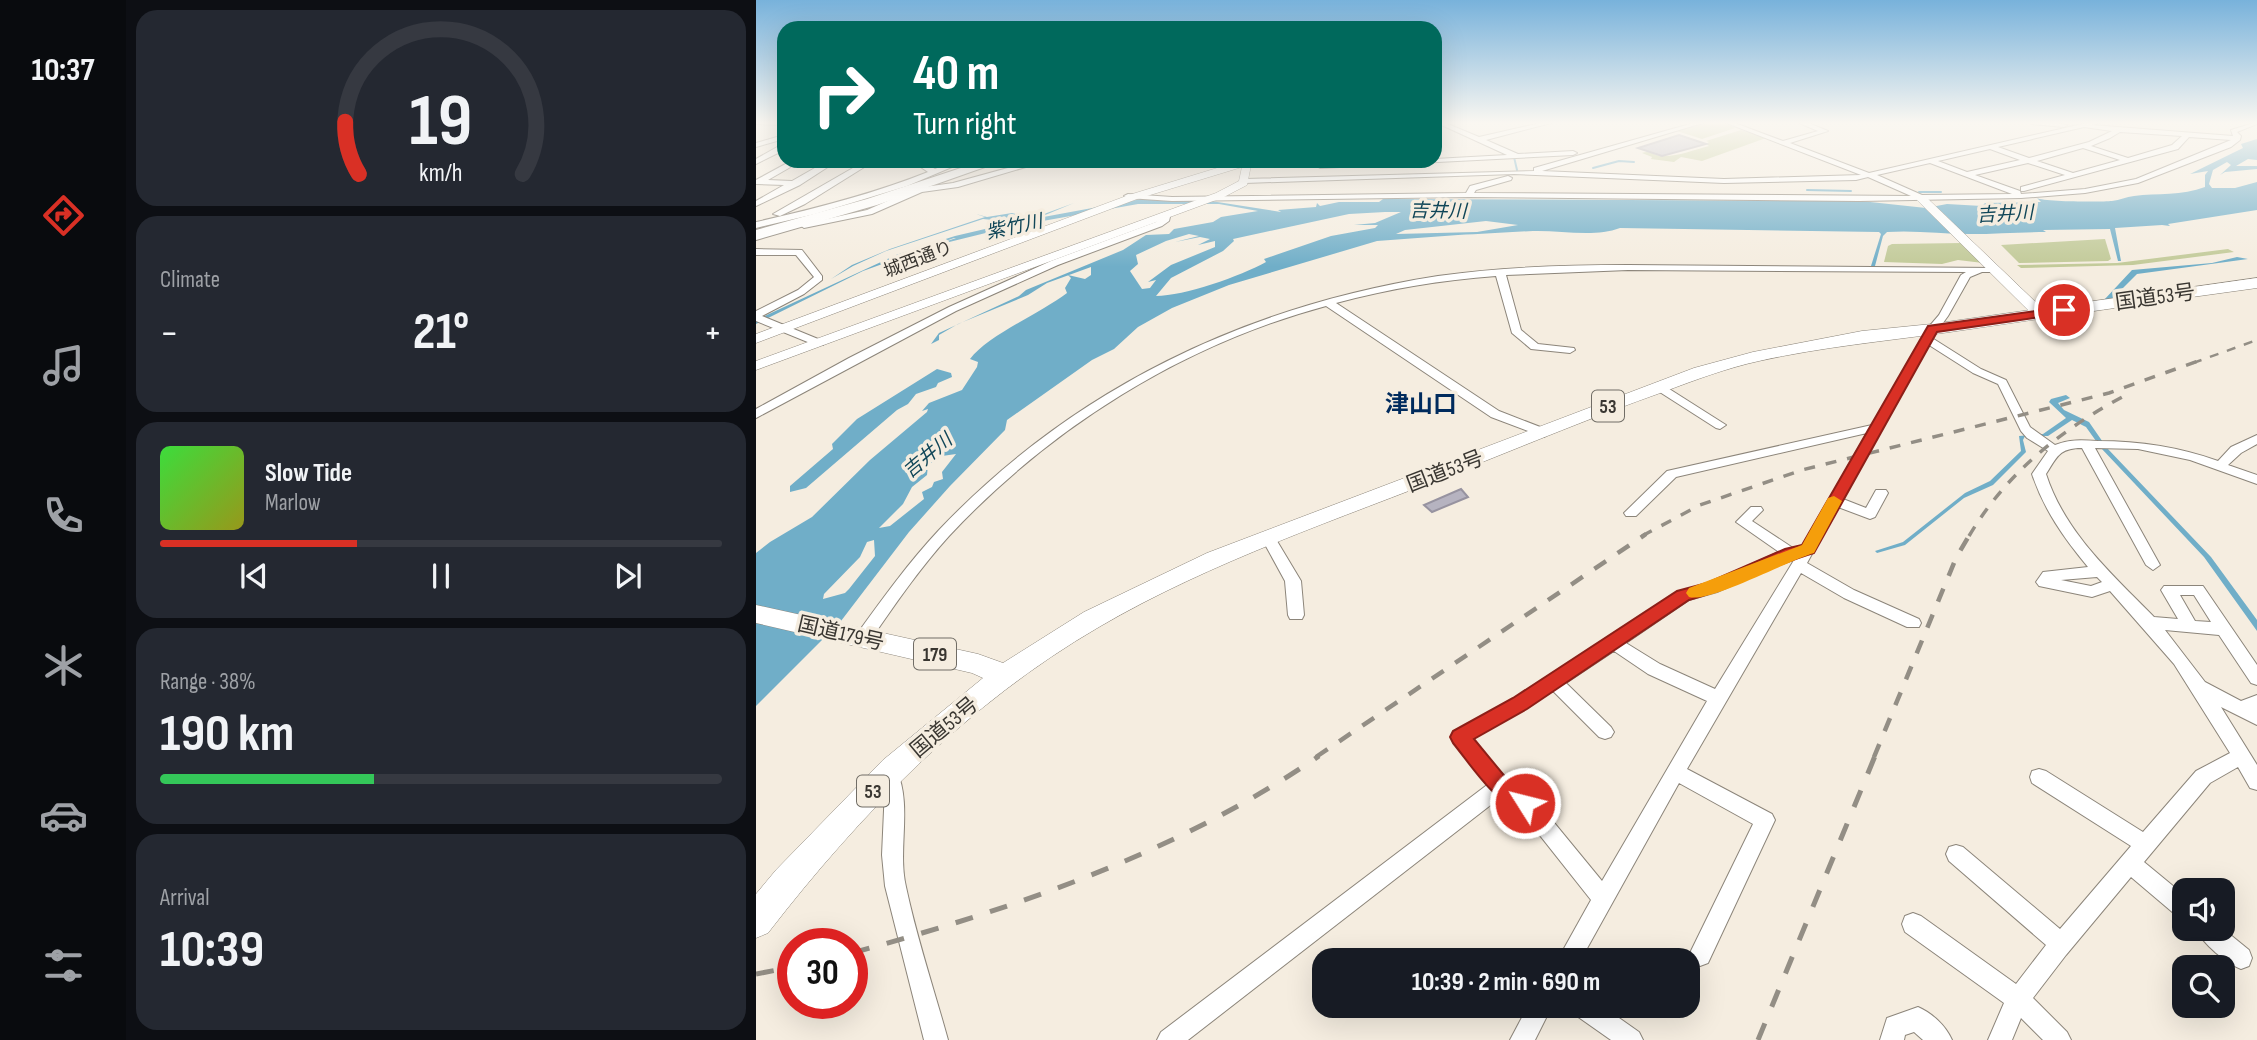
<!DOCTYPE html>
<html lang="en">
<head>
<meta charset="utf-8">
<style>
	body { margin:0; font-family:"Sofia Sans Condensed","Noto Sans JP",sans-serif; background:#242831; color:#f1f3f6; height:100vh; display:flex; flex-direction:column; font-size:26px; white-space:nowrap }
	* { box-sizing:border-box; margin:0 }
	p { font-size:23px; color:#9ea1a6 }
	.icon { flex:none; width:38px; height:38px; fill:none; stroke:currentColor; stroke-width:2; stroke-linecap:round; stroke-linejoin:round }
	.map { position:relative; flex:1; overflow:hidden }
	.side { display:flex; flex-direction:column; gap:10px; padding:10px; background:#0d0f14; width:630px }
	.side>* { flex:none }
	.top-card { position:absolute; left:21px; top:21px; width:665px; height:147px; border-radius:21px; box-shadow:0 7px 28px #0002; background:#00695c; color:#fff; overflow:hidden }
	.fabs { position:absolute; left:1416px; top:878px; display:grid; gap:14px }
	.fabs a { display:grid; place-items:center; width:63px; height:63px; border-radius:14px; background:#171b24; box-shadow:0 7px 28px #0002; font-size:35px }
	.speed { position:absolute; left:21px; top:928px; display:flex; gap:14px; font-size:35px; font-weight:700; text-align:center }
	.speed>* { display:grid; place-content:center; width:91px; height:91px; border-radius:50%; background:#171b24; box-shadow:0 7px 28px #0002; line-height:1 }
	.speed .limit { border:10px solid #d22; background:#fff; color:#111 }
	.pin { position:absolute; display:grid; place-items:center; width:60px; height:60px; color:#fff; margin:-30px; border:4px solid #fff; border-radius:50%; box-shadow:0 2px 7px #0007 }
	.me { position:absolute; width:77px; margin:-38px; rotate:306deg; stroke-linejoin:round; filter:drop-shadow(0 0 5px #0008) }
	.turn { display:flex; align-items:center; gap:24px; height:147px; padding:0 21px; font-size:32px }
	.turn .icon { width:91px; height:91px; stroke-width:2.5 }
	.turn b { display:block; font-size:49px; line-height:60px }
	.big { font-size:52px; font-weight:700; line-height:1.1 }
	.side .widget { flex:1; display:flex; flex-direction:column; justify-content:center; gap:10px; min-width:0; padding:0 24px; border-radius:21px; background:#242831 }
	.side .dial { align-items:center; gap:0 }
	.dial svg { height:182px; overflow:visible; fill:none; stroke:#363941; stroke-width:7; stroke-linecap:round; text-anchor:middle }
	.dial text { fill:#f1f3f6; stroke:none }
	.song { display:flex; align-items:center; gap:21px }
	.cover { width:84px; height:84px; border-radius:10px; background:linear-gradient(135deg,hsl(120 70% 55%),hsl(60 70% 35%)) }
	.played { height:7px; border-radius:4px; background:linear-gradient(90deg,#d93025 35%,#363941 35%) }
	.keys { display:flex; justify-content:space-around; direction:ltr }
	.heat { display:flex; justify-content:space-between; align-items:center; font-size:38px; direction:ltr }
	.charge { height:10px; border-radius:5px; background:linear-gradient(90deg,#34c759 38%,#363941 0) }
	.trip { position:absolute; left:556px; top:948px; width:388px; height:70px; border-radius:21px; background:#171b24; box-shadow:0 7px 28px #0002; font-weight:700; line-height:70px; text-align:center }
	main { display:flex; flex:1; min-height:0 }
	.menu { display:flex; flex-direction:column; width:126px; justify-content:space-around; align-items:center; background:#090b0e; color:#9ea1a6 }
	.menu .icon { width:49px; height:49px }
	.menu .on { color:#d93025 }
	.menu b { font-size:32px; color:#f1f3f6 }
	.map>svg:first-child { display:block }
	.green { fill:#c2ca99 }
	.water { fill:#70aec8; fill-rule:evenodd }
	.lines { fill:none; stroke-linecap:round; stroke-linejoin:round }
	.stream { stroke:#70aec8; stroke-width:2 }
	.building { fill:#b6b3c0; stroke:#9793a0; stroke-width:2 }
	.minor-casing { stroke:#8c857a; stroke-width:2 }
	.tertiary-casing { stroke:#8c857a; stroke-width:1 }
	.trunk-casing { stroke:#8c857a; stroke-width:1 }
	.motorway-casing { stroke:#8c857a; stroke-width:2 }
	.minor { fill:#fff; fill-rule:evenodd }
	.tertiary { fill:#fff; fill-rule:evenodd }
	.trunk { fill:#fff; fill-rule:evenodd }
	.motorway { fill:#fff; fill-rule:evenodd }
	.rail-far3 { stroke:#938e85; stroke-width:2.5; stroke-dasharray:9 9; stroke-linecap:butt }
	.rail-far2 { stroke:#938e85; stroke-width:3.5; stroke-dasharray:11 11; stroke-linecap:butt }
	.rail-far1 { stroke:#938e85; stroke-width:4.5; stroke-dasharray:14 14; stroke-linecap:butt }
	.rail { stroke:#938e85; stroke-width:5; stroke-dasharray:18 18; stroke-linecap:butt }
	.route { fill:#d93025; stroke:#8d1f18; stroke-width:2 }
	.slow { fill:#f59e0b }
	.labels { text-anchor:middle; stroke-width:7; stroke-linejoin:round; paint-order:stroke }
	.far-street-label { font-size:18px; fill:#393631; stroke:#f5ede0 }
	.far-water-label { font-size:19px; font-style:italic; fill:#104658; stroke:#f5ede0 }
	.shield { fill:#f5ede0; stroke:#716d66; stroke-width:2 }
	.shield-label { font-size:19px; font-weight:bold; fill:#393631 }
	.street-label { font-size:21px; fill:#393631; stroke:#f5ede0 }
	.quarter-label { font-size:24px; font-weight:bold; fill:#002b5d; stroke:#f5ede0 }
</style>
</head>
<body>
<main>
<nav class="menu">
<b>10:37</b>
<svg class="icon on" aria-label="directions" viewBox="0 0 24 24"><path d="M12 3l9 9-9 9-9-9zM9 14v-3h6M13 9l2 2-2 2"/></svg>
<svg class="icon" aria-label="music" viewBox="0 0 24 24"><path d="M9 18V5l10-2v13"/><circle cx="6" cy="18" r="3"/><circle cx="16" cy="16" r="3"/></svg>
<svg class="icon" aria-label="phone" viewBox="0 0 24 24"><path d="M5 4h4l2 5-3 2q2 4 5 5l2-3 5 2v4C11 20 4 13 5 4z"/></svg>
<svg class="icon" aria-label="climate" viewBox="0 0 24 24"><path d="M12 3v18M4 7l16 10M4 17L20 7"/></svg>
<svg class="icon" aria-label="car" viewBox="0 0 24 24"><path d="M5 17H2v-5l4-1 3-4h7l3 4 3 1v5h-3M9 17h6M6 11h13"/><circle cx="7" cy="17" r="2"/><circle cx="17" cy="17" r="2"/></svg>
<svg class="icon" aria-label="filters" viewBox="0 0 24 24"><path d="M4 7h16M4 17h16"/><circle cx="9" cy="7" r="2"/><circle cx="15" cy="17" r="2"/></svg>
</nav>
<section class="side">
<div class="widget dial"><svg viewBox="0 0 100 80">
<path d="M14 69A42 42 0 1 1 86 69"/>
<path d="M14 69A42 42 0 0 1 8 46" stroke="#d93025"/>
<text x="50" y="56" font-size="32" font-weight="700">19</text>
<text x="50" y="72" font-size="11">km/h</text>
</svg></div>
<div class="widget"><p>Climate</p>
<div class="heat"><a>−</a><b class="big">21°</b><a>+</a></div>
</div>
<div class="widget">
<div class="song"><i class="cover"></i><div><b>Slow Tide</b><p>Marlow</p></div></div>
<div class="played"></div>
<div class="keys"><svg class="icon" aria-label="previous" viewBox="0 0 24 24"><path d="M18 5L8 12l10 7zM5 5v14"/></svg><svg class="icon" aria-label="pause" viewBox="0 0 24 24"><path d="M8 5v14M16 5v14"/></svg><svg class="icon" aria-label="next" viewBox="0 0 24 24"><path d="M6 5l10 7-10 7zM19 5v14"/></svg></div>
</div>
<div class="widget"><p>Range · 38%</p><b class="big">190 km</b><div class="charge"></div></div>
<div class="widget"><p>Arrival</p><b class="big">10:39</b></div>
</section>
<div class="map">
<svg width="1501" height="1040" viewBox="0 0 1501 1040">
	<rect width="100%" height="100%" fill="#f5ede0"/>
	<g class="green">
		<path d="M952 122H968L979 128 946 139 921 131Z"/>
		<path d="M985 130 1010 138 946 161 925 157 918 162 895 159 896 157 886 153C896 150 895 155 905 156 921 157 937 150 953 146L950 144 953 142 950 141Z"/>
		<path d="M1349 239 1355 259 1352 261 1263 263 1245 245Z"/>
		<path d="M1206 243 1227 263 1202 260 1186 264 1128 262 1132 246 1136 244Z"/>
		<path d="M1472 249 1478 252 1377 265 1265 268 1261 265 1361 263Z"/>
	</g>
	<g class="water">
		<path d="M1501 139V160L1492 159 1480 166H1501V169L1469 172 1464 175 1475 165 1471 162 1457 170 1453 184 1456 188H1479L1501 182V210L1412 224 1414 226 1406 225 1359 228 1365 261H1362L1354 229 1287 230 1290 232C1265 232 1239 234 1214 234 1186 234 1159 230 1131 232L1127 236 1119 266H1115L1125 234 1123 232 864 228C838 238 804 230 777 231 751 232 724 234 702 235L621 241 473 285 416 308 382 327 358 349 336 360 251 420 249 430 194 486 153 532 85 621 0 706V553L14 542 56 517 114 460 171 412 172 409 166 411 173 403 206 390 221 367 222 362 214 359C232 335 285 313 311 293L309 288 315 278 312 275 329 279 335 275V267L291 283 272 295 202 324 183 335V340L175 344 183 333 263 296 270 290 367 250 390 235 413 234 418 229 457 222 465 217 502 211 463 204H382L258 226 177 246 200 238H198L107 271 0 324V320L140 255 199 236 259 222 227 219 130 251 97 266 75 279 96 265 134 249 229 217 220 214 231 217 256 213 277 218 318 203 282 218 385 199 455 201 525 212 522 210 560 207 561 203 564 206 583 202H623L627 199 1105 201 1170 208 1191 204 1226 206 1229 203 1285 202 1281 198C1288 202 1347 202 1356 201 1364 200 1370 197 1378 196 1401 193 1426 196 1449 187V175L1452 171 1434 174 1487 148 1485 144ZM629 212H645L619 223 598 225H622L619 228 575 236 508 259 510 262C485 276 428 296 400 296L415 278 467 251 478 241 477 239 593 214ZM730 221 762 225 721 232 640 234 649 230ZM433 234 443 236 419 242 444 237 454 239 442 245 459 241V247L415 265 392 282 400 280 394 288 386 289 374 271 382 264 380 255 410 241ZM200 454 186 472 187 479 178 482 176 487 166 492 168 499 134 526 123 528 147 504 156 487 171 475 172 465 186 456ZM118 540 119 556 93 589 89 593 67 599 68 594 104 557 111 542Z"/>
		<path d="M1481 257 1492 259 1381 274 1355 300H1348L1376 270 1456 263Z"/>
		<path d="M181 369 195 373 196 377 182 383 180 387 160 394 152 404 141 410 50 488 34 492V486L77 449 76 444 101 419Z"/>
		<path d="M1310 395 1314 398 1302 403 1308 410 1333 422 1351 448 1455 557 1501 620V631L1448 557 1345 448 1330 427 1316 420 1292 436H1269L1267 440 1270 452 1237 485 1208 498 1149 545 1121 553 1119 551 1147 542 1209 493 1234 481 1265 451 1263 436 1287 434 1310 418 1293 402 1295 399Z"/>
	</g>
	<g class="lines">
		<g class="stream">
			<path d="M758 157 761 170"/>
			<path d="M837 168 863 161 878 162"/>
			<path d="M1051 190 1095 191"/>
			<path d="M1163 192H1185"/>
		</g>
	</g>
	<g class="building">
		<path d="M923 135 950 144 906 156 882 148Z"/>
		<path d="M705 489 712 497 676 512 668 505Z"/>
	</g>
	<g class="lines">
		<defs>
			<g id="minor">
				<path d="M0 122H28V125L0 124Z"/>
				<path d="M679 122H687L723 137 789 122H799L730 140 762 154 817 151 821 153 817 155 564 168 552 161H561L566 164 679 161V159L751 155Z"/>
				<path d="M941 122H950L786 171 968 179 1105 175 968 122H976L1027 141 1062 131 1041 122H1050L1072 131 1034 143 1113 173 1335 122H1345L1336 125 1477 136 1475 130 1501 122V124L1481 132 1485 136 1484 140 1475 147 1382 183 1329 193 1265 198 1103 201 713 197 416 201 372 198 368 196 372 194 416 197 710 193 714 186 752 176 756 178 755 180 720 190 718 193 1155 196 1112 177 1100 180 968 183 758 174 489 183 485 181 489 179 778 171V168ZM1328 127 1356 131 1333 142 1273 158 1242 147ZM1364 132 1426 136 1416 145 1372 158 1335 146 1354 138ZM1433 137 1475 140 1380 179 1329 189 1265 194 1264 191 1219 175 1272 163 1309 175 1265 187V191H1268L1422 149ZM1327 148 1364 160 1317 173 1281 161ZM1234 149 1264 160 1211 172 1182 161ZM1174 163 1256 194 1166 195 1121 175Z"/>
				<path d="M1273 122H1294L1311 125 1308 127 1276 124Z"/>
				<path d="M28 135V139L0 147V143Z"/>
				<path d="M23 146H28V150L0 164V159Z"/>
				<path d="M35 161H45L12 180 36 181 71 161H81L44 185 0 206V201L28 185 0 184V180Z"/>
				<path d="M109 161H118L49 204 24 216 17 214Z"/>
				<path d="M156 161H165L179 169 199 161H210L151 186 59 214 0 228V222C58 209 117 194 172 172Z"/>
				<path d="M277 161H290L202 187 166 192 116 214 48 228 44 225 111 210 161 188 197 183Z"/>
				<path d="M410 214 414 217 413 221 406 226 302 265 200 311 0 418V409L93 358 193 307 295 261 400 222Z"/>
				<path d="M0 249 46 250 66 276V280L48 294 6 316 67 341V345H59L0 321V311L42 290 58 277 40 255H0Z"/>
				<path d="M872 265 1241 268V272H1226L1214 277 1192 316 1176 338 1225 369 1250 380 1274 427 1299 445C1313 439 1327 440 1342 441 1384 441 1423 447 1462 461L1475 447 1501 435V444L1485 453 1472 465 1501 475V484L1434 460 1382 449 1339 448 1404 565 1397 570 1390 565 1326 448C1303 448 1301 457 1290 474 1309 533 1356 574 1398 617L1422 619 1405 590 1408 586H1447L1501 665V685L1495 683 1463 635 1409 630 1449 682 1485 701 1501 695V725L1465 707 1501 765V790L1494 788 1482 767 1454 783 1388 862 1428 895V919L1421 916 1375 877 1310 955 1277 998 1311 1032 1315 1040H1287L1265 1018 1256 1040H1232L1248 1003 1149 932 1146 924 1149 916 1157 913 1165 916 1260 984 1290 945 1193 861 1190 854 1193 847 1200 845 1207 847 1304 929 1375 846 1276 783 1274 777 1276 771 1283 769 1290 771 1387 832 1440 771 1474 753 1418 664 1354 591 1336 597 1283 586 1280 582 1287 572 1332 567C1308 538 1288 510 1276 474L1292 451 1271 438 1265 431 1242 384 1217 373 1173 345 1087 499 1110 508 1120 490H1130L1132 493 1119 517 1114 519 1082 507 1051 563 1098 590 1163 619 1165 623 1163 627H1151L1088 598 1045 573 931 769 1016 814 1019 820 952 963 944 966 936 963 933 955 997 824 923 783 824 961H801L835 900 763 809 745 797 432 1040H401L405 1032 731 785 698 742 695 737 698 732 758 699 923 592 951 584 1023 552 980 522 995 507H1005L1007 510 996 521 1037 548 1047 545 1111 433 920 477 880 516H870L868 513 911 471 1116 425 1171 329 1183 315 1205 275 1210 272 872 270 750 275 765 330 782 344 818 348 819 350 814 353 775 349 756 333 740 276C686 280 632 289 580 303L743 411 792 430 794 433 788 437 735 417 570 306C426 345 295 427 193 536 163 569 138 606 113 642L107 644 101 642 99 638 101 634C127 598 153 562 183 530 318 388 490 306 682 276 745 267 809 265 872 265ZM1040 557 959 689 904 664 870 643 933 600 961 592ZM1341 577 1346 582 1335 586 1305 580ZM1424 595H1438L1455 622 1439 621ZM858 651 892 674 951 701 846 881 777 797 751 780 716 739 797 691 843 737 849 739 855 737 858 732 855 727 810 683Z"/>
				<path d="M903 384 907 385 970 425 964 429 960 428 899 389V385Z"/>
				<path d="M513 534 518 536 545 581 548 615 546 619H534L532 615 529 581 506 539Z"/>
				<path d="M133 767 140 769C157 805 141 849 150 887 161 939 178 989 192 1040H168L129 886 126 855 129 788 124 775 126 769Z"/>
				<path d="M1466 928 1493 950 1496 958 1493 966 1485 969C1470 963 1447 944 1440 929Z"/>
				<path d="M772 1006H796L779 1040H754Z"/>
				<path d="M815 1006H846L883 1032 887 1040H855L818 1014Z"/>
				<path d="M1162 1007C1176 1013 1190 1026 1196 1040H1167L1158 1032 1149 1035 1148 1040H1124L1131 1018Z"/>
			</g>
			<g id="tertiary">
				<path d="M502 161 495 165 491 185 468 197 0 370V361L460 193 483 181 486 167 381 199 0 343V334L373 195 484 161Z"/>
				<path d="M1161 196H1169L1289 311V317H1279L1161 200Z"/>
			</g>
			<path id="trunk" d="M1501 278V288C1399 302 1296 317 1194 332 1130 341 1066 347 1003 361 971 368 939 380 907 392 839 416 772 444 704 471 583 519 456 561 343 627 212 703 104 814 12 933L0 938V894L20 870 127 760 227 678 216 673 0 623V605L222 654 247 663 328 612 451 553 938 368 997 352 1106 331 1176 324Z"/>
			<path id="motorway" d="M226 161H246L121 205 0 240V230L111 199Z"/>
		</defs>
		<use href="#minor" class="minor-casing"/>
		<use href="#tertiary" class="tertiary-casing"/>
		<use href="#trunk" class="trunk-casing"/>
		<use href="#motorway" class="motorway-casing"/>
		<use href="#minor" class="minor"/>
		<use href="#tertiary" class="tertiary"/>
		<use href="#trunk" class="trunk"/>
		<use href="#motorway" class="motorway"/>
		<path class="rail-far3" d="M1437 363 1501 340"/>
		<g class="rail-far2">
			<path d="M886 536 944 505 1046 470 1353 393 1442 361"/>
			<path d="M1213 536C1251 472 1307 428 1372 394"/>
		</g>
		<g class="rail-far1">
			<path d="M560 757 890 534"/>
			<path d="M1118 757 1200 558 1214 534"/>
		</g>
		<g class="rail">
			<path d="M96 953C260 908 421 853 563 756"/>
			<path d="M0 974 37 967"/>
			<path d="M1002 1040 1119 756"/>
		</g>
	</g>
	<linearGradient id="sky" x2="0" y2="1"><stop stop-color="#78b2db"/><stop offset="0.46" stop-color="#faf7f1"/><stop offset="1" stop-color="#faf7f1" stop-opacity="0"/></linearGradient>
	<rect width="1501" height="267" fill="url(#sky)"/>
	<path class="route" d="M1308 307 1313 308V313L1181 332 1058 553C1015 565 976 589 933 600L771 709 718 739 751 779 777 796 780 803 777 810 769 813C737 801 718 769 697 743L694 737 697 731 757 698 921 591 951 583 1029 549 1046 545 1172 326Z"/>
	<path class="slow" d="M1078 496 1086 501 1058 553C1031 561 953 603 933 597L930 593 933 588 1046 545 1072 498Z"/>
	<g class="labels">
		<g class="far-street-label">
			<text transform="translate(162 259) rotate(-21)" y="6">城西通り</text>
		</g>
		<g class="far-water-label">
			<text transform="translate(682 210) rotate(1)" y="7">吉井川</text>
			<text transform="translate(1249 213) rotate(-3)" y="7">吉井川</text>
			<text transform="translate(258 226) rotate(-12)" y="7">紫竹川</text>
			<text transform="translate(171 455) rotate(-40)" y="7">吉井川</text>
		</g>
		<g class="shield">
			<rect x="836" y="390.5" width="32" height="31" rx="5"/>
			<rect x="158" y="638.5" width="42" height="31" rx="5"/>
			<rect x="101" y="775.5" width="32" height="31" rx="5"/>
		</g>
		<g class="shield-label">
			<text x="852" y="413">53</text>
			<text x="179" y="661">179</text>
			<text x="117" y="798">53</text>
		</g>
		<g class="street-label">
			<text transform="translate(1399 297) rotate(-8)" y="7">国道53号</text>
			<text transform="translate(689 471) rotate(-21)" y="7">国道53号</text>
			<text transform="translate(85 633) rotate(13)" y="7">国道179号</text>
			<text transform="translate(188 727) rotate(-40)" y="7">国道53号</text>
		</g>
		<g class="quarter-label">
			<text x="665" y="412">津山口</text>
		</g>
	</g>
</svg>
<div class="fabs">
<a><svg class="icon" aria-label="sound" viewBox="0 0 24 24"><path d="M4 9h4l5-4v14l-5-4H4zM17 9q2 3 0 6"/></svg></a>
<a><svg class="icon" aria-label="search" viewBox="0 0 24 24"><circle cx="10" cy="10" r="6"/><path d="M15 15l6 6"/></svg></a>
</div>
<div class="speed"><div class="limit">30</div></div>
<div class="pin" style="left:1308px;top:310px;background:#d93025"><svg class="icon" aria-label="arrive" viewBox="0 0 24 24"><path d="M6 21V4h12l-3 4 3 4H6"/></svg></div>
<svg class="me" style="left:769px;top:803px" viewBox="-20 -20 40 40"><circle r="17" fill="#d93025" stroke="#fff" stroke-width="3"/><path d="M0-11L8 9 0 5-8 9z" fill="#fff"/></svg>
<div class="trip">10:39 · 2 min · 690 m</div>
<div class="top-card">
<div class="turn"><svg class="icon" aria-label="right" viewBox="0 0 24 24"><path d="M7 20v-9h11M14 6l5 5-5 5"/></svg><div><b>40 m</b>Turn right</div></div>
</div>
</div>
</main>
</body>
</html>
